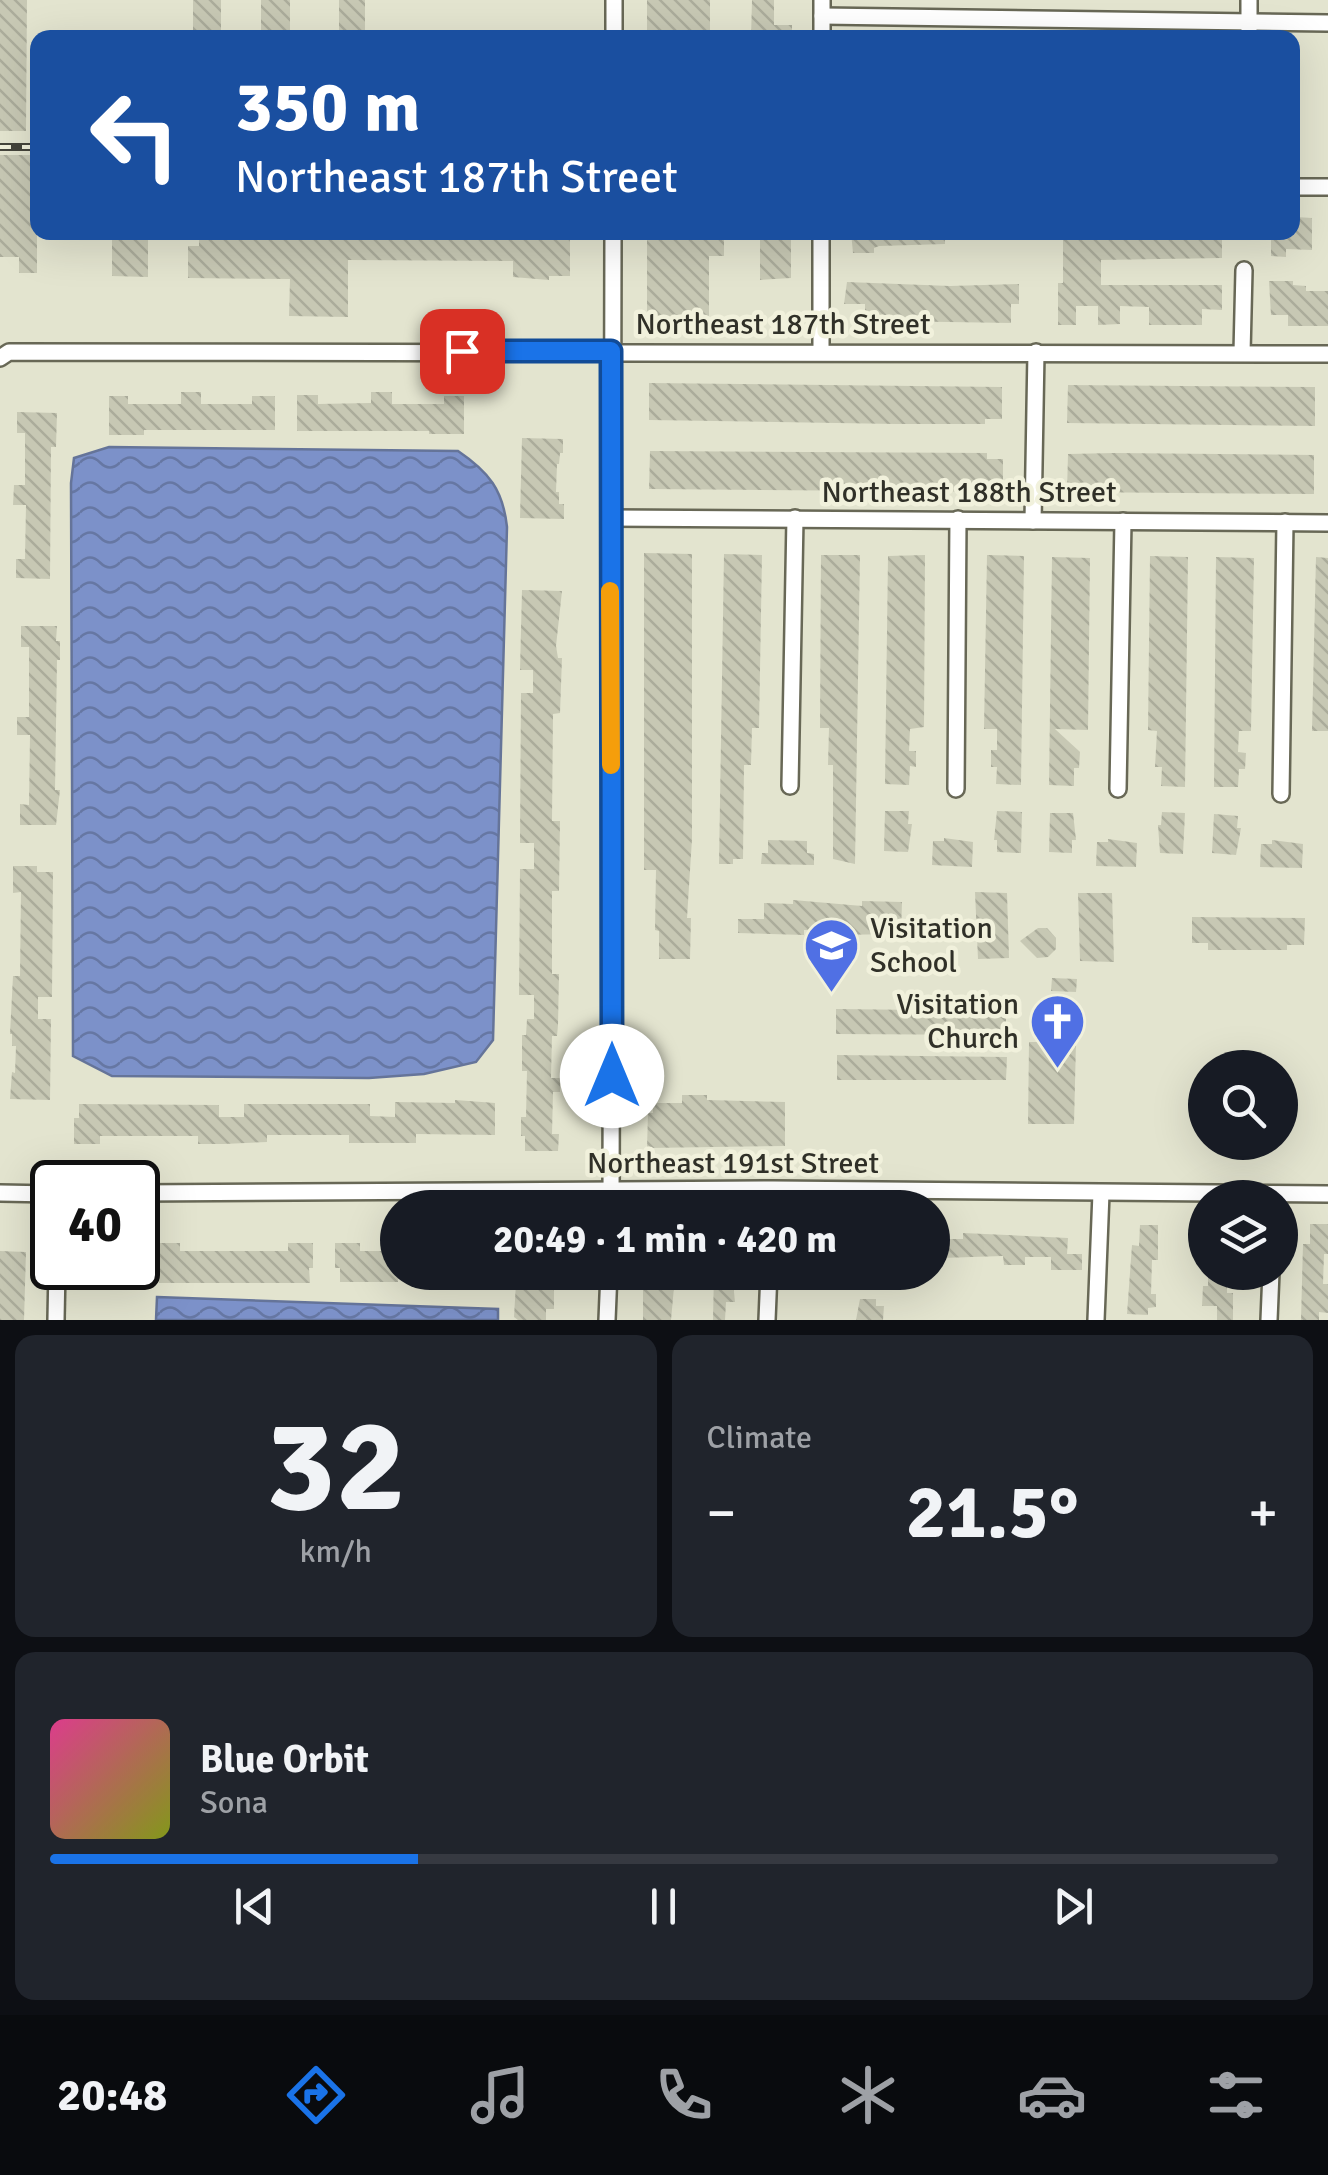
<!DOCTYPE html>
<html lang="en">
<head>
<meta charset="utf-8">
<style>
	body { margin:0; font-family:Signika,sans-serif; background:#20242c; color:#f1f3f6; height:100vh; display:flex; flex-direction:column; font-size:38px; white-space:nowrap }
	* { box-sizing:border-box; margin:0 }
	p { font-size:32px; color:#9ea1a6 }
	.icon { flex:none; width:55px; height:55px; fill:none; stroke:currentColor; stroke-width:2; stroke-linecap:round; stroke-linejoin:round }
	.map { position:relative; height:1320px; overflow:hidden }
	.panel { display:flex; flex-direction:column; gap:15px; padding:15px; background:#0d0f14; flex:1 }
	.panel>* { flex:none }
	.top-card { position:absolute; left:30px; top:30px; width:1270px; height:210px; border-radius:20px; box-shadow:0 10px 40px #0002; background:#1a4fa0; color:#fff; overflow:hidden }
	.fabs { position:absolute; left:1188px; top:1050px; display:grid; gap:20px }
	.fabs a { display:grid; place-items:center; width:110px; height:110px; border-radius:50%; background:#171b24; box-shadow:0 10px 40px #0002; font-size:50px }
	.speed { position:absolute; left:30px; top:1160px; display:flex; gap:20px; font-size:50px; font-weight:700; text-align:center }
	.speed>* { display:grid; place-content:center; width:130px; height:130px; border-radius:50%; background:#171b24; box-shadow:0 10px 40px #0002; line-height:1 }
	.speed .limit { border:5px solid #111; border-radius:15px; background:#fff; color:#111 }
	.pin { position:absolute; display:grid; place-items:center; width:85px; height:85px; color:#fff; margin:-42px; border-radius:20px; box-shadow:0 5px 15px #0006 }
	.me { position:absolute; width:110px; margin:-55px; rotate:0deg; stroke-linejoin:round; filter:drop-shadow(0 0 8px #0008) }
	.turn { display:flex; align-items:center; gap:35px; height:210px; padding:0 40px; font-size:45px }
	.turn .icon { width:130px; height:130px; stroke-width:2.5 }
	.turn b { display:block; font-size:70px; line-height:85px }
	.big { font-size:75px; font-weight:700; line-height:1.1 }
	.panel .tile { flex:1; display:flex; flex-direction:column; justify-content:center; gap:15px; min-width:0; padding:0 35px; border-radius:20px; background:#20242c }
	.panel .dial { align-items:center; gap:0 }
	.dial b { font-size:130px; line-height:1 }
	.song { display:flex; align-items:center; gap:30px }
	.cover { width:120px; height:120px; border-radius:15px; background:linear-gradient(135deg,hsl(330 70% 55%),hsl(70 70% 35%)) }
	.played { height:10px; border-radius:5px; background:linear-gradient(90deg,#1a73e8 30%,#363941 30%) }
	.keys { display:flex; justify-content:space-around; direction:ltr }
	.heat { display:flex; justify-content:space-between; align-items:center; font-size:55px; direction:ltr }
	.panel .tiles { flex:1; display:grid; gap:15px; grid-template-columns:1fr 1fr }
	.tile:last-child { grid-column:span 2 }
	.trip { position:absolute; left:380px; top:1190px; width:570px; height:100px; border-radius:50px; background:#171b24; box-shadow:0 10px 40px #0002; font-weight:700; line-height:100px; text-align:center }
	.tab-bar { display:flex; height:160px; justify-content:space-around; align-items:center; background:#090b0e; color:#9ea1a6 }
	.tab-bar .icon { width:70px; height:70px }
	.tab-bar .selected { color:#1a73e8 }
	.tab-bar b { font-size:45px; color:#f1f3f6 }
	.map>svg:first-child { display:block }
	.water { fill:url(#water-waves); stroke:#657499; stroke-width:2.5 }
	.building { fill:url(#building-back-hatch) }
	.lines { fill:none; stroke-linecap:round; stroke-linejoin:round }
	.minor-casing { stroke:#686856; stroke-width:20 }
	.minor { stroke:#fff; stroke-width:15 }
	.rail-casing { stroke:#44443b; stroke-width:8 }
	.rail { stroke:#f1f1dc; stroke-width:4; stroke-dasharray:11; stroke-linecap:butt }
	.route-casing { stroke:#114b97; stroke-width:25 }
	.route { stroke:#1a73e8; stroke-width:18 }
	.slow { stroke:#f59e0b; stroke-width:18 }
	.labels { text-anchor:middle; stroke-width:9; stroke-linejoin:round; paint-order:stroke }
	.street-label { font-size:30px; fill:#303028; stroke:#f1f1dc }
	.poi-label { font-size:30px; fill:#303028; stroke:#f1f1dc; text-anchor:start }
</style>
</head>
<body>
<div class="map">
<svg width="1328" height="1320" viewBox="0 0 1328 1320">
	<defs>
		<pattern id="water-waves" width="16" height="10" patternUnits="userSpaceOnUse" patternTransform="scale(2.5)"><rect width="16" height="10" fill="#7c91c9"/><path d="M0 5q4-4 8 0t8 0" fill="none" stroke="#6677a3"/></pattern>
		<pattern id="building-back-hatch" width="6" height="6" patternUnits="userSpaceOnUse" patternTransform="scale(2.5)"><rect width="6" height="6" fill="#c7c8b4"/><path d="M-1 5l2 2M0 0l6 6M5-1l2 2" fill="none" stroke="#abac9b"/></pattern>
	</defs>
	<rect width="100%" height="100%" fill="#e3e4cf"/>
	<g class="water">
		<path d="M109 447 458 451C489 472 503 490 507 527L493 1040 476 1062 424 1074 369 1078 112 1076 73 1056 71 483 74 458Z"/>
		<path d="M157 1297 498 1309V1320H156Z"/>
	</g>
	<g class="building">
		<path d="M0 0H27L26 131H0Z"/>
		<rect x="193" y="0" width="28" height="38"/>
		<rect x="261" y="0" width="29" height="38"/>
		<rect x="339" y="0" width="26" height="33"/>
		<rect x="647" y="0" width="63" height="38"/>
		<path d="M752 0H774V25H792V38H751Z"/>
		<path d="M0 155H37V273H19V257H0Z"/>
		<path d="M1296 217 1312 218V250L1286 249V257L1271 256V232H1292Z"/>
		<path d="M112 232H148V277L112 276Z"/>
		<path d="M199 232H556V238H570V276H549V280L513 277V261L348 260V317L289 316 290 279 188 278V246H199Z"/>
		<path d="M647 232H724V256H709V322L647 323Z"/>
		<path d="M760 232H791V278L760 280Z"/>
		<path d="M851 232H945V244L879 246 874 248V253H853Z"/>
		<path d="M1157 232V236L1210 232V236H1222V258L1101 260V285H1222V310L1202 309V325H1149V307L1120 306V324L1098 325V306H1076V325H1058V283H1063V234Z"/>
		<path d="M1269 281H1293V285L1306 286V291H1328V326H1288V315H1271Z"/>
		<path d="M847 282 950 286 1019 284V304H1011V323L886 321 865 324V304H844Z"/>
		<path d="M649 383 1002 387V419H985V424H896L649 420Z"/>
		<path d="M1068 385 1315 387V426L1067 423Z"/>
		<path d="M181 392H201V404H252V396H275V430H144V435H109V396H128V404H181Z"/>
		<path d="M371 392H392V404H444V396H464V434H429V431H297V395H318V404L371 403Z"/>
		<path d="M17 412 57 413 56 447H51L50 579 16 578V559H25L26 505H13L14 485H25V433H17Z"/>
		<path d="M522 438 563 439V453H560L559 464H557L556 492H559V504H564V519L520 518Z"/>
		<path d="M650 451 987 453V459H1003V492L649 489Z"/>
		<path d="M1115 453 1314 455V494L1067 492 1068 454Z"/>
		<path d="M644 553 692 554V839L687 918H691L690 959H659V931L655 930 656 870H644Z"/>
		<path d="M724 554 762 555 759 728H752L751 765H744L743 859H733V864H719Z"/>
		<path d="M821 555H860L855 864 833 859V765H828L829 728H820Z"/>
		<path d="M925 555 924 727 910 729 909 751H916V767L910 766 909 785 885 784 888 556Z"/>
		<path d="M987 555 1024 556 1021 785 996 784 997 767H991V750H997V729H984Z"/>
		<path d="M1150 556 1188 557 1185 787 1161 786 1162 767H1155L1157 731 1148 730Z"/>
		<path d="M1052 557 1090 558 1088 730 1055 729 1080 752 1079 768H1074V786L1049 785Z"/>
		<path d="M1216 557 1254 558 1251 731H1239L1238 752 1246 753 1245 769H1239L1238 787H1214Z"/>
		<path d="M1316 557 1328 558V731H1312Z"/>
		<path d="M522 590 562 591 556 646 558 658H562L560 713 553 714 552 821H560L559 891H552V974H559L558 1025 557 1036H552L551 1078H560V1092H553L552 1134H559L558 1151H525V1136H521V1117H526L527 1071H522V1035H526L527 1019H534V995H519L520 869H534V843H520L521 693H533V670H520Z"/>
		<path d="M21 626H57L56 641H60V660H57L55 790H60L56 825H20V804L29 805 30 735H17V717H29V647H21Z"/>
		<path d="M885 811H909L908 824H912L908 852 884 851Z"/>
		<path d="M997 811 1022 812 1021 853 997 852V840H994Z"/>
		<path d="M1162 812 1185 813 1183 854 1160 853 1158 825H1161Z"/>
		<path d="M1050 813H1073L1076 840H1072V853L1049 852Z"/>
		<path d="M1214 814 1238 816 1237 828H1241L1236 855 1212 853Z"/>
		<path d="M944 838 973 842 972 867 932 865 933 841H944Z"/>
		<path d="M1108 839 1137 843 1136 867 1096 866 1097 842H1108Z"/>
		<path d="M768 840 807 841V853L814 854V865L761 864 762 853H768Z"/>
		<path d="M1272 840 1303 844 1302 868 1260 867 1261 844H1272Z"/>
		<path d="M13 866H37V872H53L52 997H38V1019H51L50 1100 10 1099 12 1072 15 1073 16 1046H12V1034H10L13 976H20L21 892 13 893Z"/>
		<path d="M975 892 1007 893 1009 958 978 959Z"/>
		<path d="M1078 893H1112L1114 962 1080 961Z"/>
		<path d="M793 900 862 906V901L902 902 901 934 832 935V931L804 930V935L738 933V919H764V903L793 904Z"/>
		<path d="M1192 917 1305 918 1304 945H1287V950H1208V943H1192Z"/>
		<path d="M1038 928H1047L1056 938V949L1048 957 1037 958 1020 941Z"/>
		<path d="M1052 978 1077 979 1076 992 1051 991Z"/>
		<path d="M836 1009 1006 1011V1035L836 1034Z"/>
		<path d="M1044 1031H1057V1041L1076 1042 1074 1124H1028L1029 1042H1043Z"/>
		<path d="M837 1055 1007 1057 1006 1080H837Z"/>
		<path d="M682 1095H707V1100L785 1102V1146L647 1148 648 1113H653V1103H682Z"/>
		<path d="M455 1100 495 1103V1135L416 1134V1143H349V1135H267V1142L224 1144H198V1136H100V1144H74V1118H79V1104L219 1105V1117H244V1104H370V1116L395 1117V1102L455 1103Z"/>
		<path d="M1310 1224H1328V1254H1324L1323 1284H1328V1313L1319 1312V1320H1301L1303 1244H1310Z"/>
		<path d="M1140 1225H1158V1260H1152L1151 1294H1156V1307L1148 1308V1315L1127 1314 1132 1245 1139 1246Z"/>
		<path d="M963 1233 1068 1238 1067 1254H1082V1270H1051V1257H1025V1265H1004L1003 1256 941 1258 942 1239H963Z"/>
		<path d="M155 1243H180V1251H288V1243H313V1268H309L310 1283H159V1270L155 1269Z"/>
		<path d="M335 1243H360V1251H398V1282H340V1268H335Z"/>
		<path d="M0 1251 26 1252 24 1320H0Z"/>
		<path d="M649 1272H667L666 1287H674L671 1320H643V1285L649 1286Z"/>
		<path d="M714 1272H732L735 1302H726L725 1320H713Z"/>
		<path d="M1208 1272H1227V1293H1233V1320H1217V1306H1202L1203 1286H1208Z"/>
		<path d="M516 1283 554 1285V1309H546V1320H518L514 1317Z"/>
		<path d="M860 1299H876V1306H884L883 1320H856Z"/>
	</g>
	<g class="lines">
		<defs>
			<g id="minor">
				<path d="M614 0V38"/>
				<path d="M822 16 1328 23"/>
				<path d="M822 38V0"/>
				<path d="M1249 38V0"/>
				<path d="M1292 187H1328"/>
				<path d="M821 351V232"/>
				<path d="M1242 353 1244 270"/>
				<path d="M0 358 9 352 1328 354"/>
				<path d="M610 518 1328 523"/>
				<path d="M1033 521 1036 352"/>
				<path d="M790 786 795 518"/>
				<path d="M956 789 958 519"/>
				<path d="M1118 789 1123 521"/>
				<path d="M1281 794 1285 522"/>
				<path d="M0 1193 52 1194"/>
				<path d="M138 1193 773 1189 1328 1194"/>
				<path d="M611 1208 613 232"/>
				<path d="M56 1320 57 1268"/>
				<path d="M607 1320 609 1272"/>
				<path d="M767 1320 769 1272"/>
				<path d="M1096 1320 1101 1193"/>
				<path d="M1269 1320 1271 1272"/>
			</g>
		</defs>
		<use href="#minor" class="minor-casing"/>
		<use href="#minor" class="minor"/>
		<defs>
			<g id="rail">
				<path d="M36 125H38"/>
				<path d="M0 147H38"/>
			</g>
		</defs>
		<use href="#rail" class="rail-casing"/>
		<use href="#rail" class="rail"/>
	</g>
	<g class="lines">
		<defs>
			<path id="route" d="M462 351H611L612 1076"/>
		</defs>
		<use href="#route" class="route-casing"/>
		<use href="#route" class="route"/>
		<path class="slow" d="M610 591 611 765"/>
	</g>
	<defs>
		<symbol id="school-pin" viewBox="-11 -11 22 30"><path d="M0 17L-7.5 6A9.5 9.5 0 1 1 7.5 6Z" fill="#5070e4" stroke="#f1f1dc"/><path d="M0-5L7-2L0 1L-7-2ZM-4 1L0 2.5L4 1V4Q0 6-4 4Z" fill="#fff"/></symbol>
		<symbol id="church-pin" viewBox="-11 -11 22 30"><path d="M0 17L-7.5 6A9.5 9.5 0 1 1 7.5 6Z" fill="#5070e4" stroke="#f1f1dc"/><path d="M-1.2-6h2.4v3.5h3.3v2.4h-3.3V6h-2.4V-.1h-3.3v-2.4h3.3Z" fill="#fff"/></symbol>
	</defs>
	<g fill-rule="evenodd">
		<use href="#school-pin" x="800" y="914" width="63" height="86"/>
		<use href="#church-pin" x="1026" y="990" width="63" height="86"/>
	</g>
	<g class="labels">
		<g class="street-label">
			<text x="783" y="334">Northeast 187th Street</text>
			<text x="969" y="502">Northeast 188th Street</text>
			<text x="733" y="1173">Northeast 191st Street</text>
		</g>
		<g class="poi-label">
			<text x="870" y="938">Visitation<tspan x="870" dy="34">School</tspan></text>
			<text x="1019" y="1014" text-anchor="end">Visitation<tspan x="1019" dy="34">Church</tspan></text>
		</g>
	</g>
</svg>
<div class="fabs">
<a><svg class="icon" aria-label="search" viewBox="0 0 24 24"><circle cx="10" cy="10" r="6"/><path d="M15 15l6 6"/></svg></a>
<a><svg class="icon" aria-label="layers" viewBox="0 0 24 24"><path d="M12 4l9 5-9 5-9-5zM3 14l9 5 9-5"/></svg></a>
</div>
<div class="speed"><div class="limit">40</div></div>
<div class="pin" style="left:462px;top:351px;background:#d93025"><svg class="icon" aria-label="arrive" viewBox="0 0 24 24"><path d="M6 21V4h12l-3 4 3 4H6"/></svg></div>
<svg class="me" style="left:612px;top:1076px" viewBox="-20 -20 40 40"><circle r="19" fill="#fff"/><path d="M0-13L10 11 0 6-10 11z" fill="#1a73e8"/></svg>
<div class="trip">20:49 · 1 min · 420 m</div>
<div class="top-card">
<div class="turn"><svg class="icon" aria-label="left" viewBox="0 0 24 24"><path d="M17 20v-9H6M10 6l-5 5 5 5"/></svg><div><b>350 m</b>Northeast 187th Street</div></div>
</div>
</div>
<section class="panel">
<div class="tiles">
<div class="tile dial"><b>32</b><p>km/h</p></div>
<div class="tile"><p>Climate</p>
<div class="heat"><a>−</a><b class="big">21.5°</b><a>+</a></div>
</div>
<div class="tile">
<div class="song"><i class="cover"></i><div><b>Blue Orbit</b><p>Sona</p></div></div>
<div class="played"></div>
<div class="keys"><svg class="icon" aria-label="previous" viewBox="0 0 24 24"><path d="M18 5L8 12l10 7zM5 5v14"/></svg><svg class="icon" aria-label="pause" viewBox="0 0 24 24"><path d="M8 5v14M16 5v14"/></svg><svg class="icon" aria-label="next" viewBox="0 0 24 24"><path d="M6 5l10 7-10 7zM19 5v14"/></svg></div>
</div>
</div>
</section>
<nav class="tab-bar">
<b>20:48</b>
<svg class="icon selected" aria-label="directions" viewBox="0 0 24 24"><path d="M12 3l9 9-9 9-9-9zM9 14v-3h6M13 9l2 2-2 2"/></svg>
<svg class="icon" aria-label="music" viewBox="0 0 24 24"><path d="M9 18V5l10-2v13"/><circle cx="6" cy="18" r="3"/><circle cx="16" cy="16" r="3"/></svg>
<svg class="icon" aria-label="phone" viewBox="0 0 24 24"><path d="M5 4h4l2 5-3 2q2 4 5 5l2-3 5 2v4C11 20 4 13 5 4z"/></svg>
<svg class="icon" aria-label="climate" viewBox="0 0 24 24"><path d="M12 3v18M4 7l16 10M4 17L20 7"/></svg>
<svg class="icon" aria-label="car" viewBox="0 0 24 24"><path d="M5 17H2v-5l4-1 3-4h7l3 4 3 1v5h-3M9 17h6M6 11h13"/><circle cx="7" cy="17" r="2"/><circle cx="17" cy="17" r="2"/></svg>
<svg class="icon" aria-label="filters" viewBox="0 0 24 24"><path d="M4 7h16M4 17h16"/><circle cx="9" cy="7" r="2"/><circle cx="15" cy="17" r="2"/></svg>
</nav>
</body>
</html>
